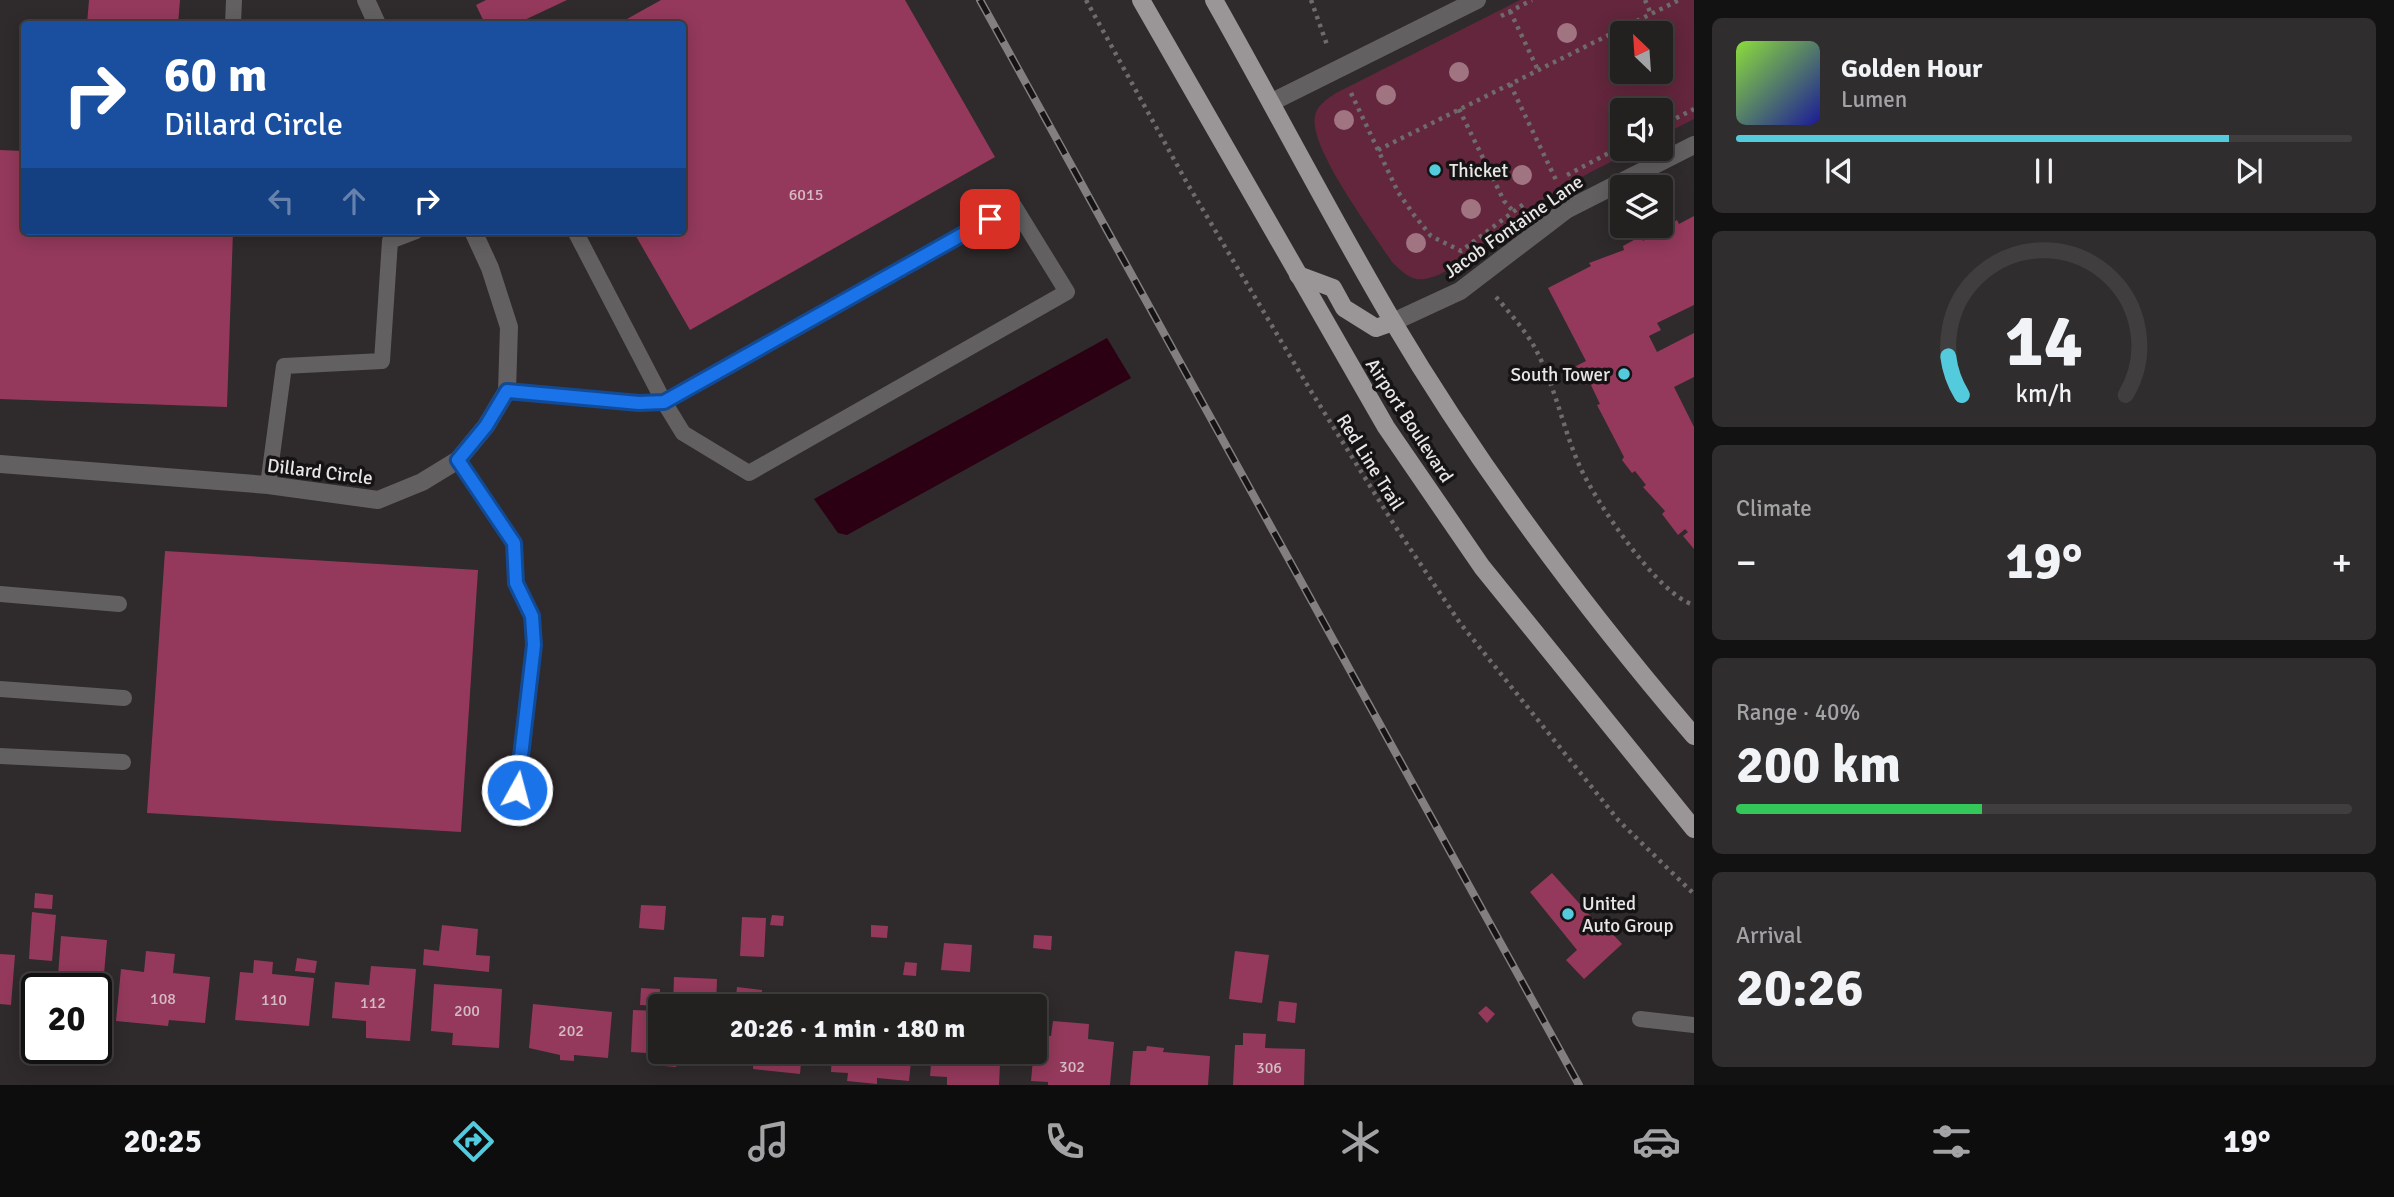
<!DOCTYPE html>
<html lang="en">
<head>
<meta charset="utf-8">
<style>
	body { margin:0; font-family:Signika,sans-serif; background:#2f2d2d; color:#f1f3f6; height:100vh; display:flex; flex-direction:column; font-size:26px; white-space:nowrap }
	* { box-sizing:border-box; margin:0 }
	p { font-size:23px; color:#a3a3a5 }
	.icon { flex:none; width:38px; height:38px; fill:none; stroke:currentColor; stroke-width:2; stroke-linecap:round; stroke-linejoin:round }
	.map { position:relative; flex:1; overflow:hidden }
	.side { display:flex; flex-direction:column; gap:18px; padding:18px; background:#131212; width:700px }
	.side>* { flex:none }
	.top-card { position:absolute; left:21px; top:21px; width:665px; height:214px; border-radius:7px; box-shadow:0 4px 18px #0003,0 0 0 2px #403e3e; background:#1a4fa0; color:#fff; overflow:hidden }
	.needle { width:46px; rotate:335deg }
	.tools { position:absolute; left:1610px; top:21px; display:grid; gap:14px }
	.tools a { display:grid; place-items:center; width:63px; height:63px; border-radius:7px; background:#232020; box-shadow:0 4px 18px #0003,0 0 0 2px #403e3e; font-size:35px }
	.speed { position:absolute; left:21px; top:973px; display:flex; gap:14px; font-size:35px; font-weight:700; text-align:center }
	.speed>* { display:grid; place-content:center; width:91px; height:91px; border-radius:50%; background:#232020; box-shadow:0 4px 18px #0003,0 0 0 2px #403e3e; line-height:1 }
	.speed .limit { border:4px solid #111; border-radius:10px; background:#fff; color:#111 }
	.pin { position:absolute; display:grid; place-items:center; width:60px; height:60px; color:#fff; margin:-30px; border-radius:14px; box-shadow:0 4px 10px #0006 }
	.me { position:absolute; width:77px; margin:-38px; rotate:7deg; stroke-linejoin:round; filter:drop-shadow(0 0 5px #0008) }
	.turn { display:flex; align-items:center; gap:24px; height:147px; padding:0 28px; font-size:32px }
	.turn .icon { width:91px; height:91px; stroke-width:2.5 }
	.turn b { display:block; font-size:49px; line-height:60px }
	.lanes { display:flex; align-items:center; height:66px; padding:0 28px; background:#0003; justify-content:center; gap:35px; direction:ltr }
	.lanes .off { opacity:.35 }
	.big { font-size:52px; font-weight:700; line-height:1.1 }
	.side .card { flex:1; display:flex; flex-direction:column; justify-content:center; gap:10px; min-width:0; padding:0 24px; border-radius:10px; background:#2f2d2d }
	.side .dial { align-items:center; gap:0 }
	.dial svg { height:182px; overflow:visible; fill:none; stroke:#403e3e; stroke-width:7; stroke-linecap:round; text-anchor:middle }
	.dial text { fill:#f1f3f6; stroke:none }
	.song { display:flex; align-items:center; gap:21px }
	.cover { width:84px; height:84px; border-radius:10px; background:linear-gradient(135deg,hsl(90 70% 55%),hsl(240 70% 35%)) }
	.played { height:7px; border-radius:4px; background:linear-gradient(90deg,#54cadd 80%,#403e3e 80%) }
	.keys { display:flex; justify-content:space-around; direction:ltr }
	.heat { display:flex; justify-content:space-between; align-items:center; font-size:38px; direction:ltr }
	.charge { height:10px; border-radius:5px; background:linear-gradient(90deg,#34c759 40%,#403e3e 0) }
	.trip { position:absolute; left:648px; top:994px; width:399px; height:70px; border-radius:7px; background:#232020; box-shadow:0 4px 18px #0003,0 0 0 2px #403e3e; font-weight:700; line-height:70px; text-align:center }
	.tabs { display:flex; height:112px; justify-content:space-around; align-items:center; background:#0e0d0d; color:#a3a3a5 }
	.tabs .icon { width:49px; height:49px }
	.tabs .current { color:#54cadd }
	.tabs b { font-size:32px; color:#f1f3f6 }
	main { display:flex; flex:1; min-height:0 }
	.map>svg:first-child { display:block }
	.green { fill:#63263c; fill-rule:evenodd }
	.water { fill:#2c0013 }
	.building { fill:#94395b }
	.lines { fill:none; stroke-linecap:round; stroke-linejoin:round }
	.path { stroke:#6f6b6b; stroke-width:4.5; stroke-dasharray:3.5 5; stroke-linecap:butt }
	.service { stroke:#636061; stroke-width:16 }
	.minor { stroke:#636061; stroke-width:18 }
	.primary { stroke:#9a9596; stroke-width:18 }
	.rail-casing { stroke:#837f80; stroke-width:8 }
	.rail { stroke:#151313; stroke-width:5; stroke-dasharray:16; stroke-linecap:butt }
	.tree { fill:#a07481 }
	.route-casing { stroke:#114b97; stroke-width:18 }
	.route { stroke:#1a73e8; stroke-width:12 }
	.poi-dot { fill:#54cadd; stroke:#151313; stroke-width:2.5 }
	.labels { text-anchor:middle; stroke-width:7; stroke-linejoin:round; paint-order:stroke }
	.number-label { font-size:16px; fill:#d4bbc3 }
	.poi-label { font-size:19px; fill:#e9e6e6; stroke:#151313; text-anchor:start }
	.street-label { font-size:19px; fill:#e9e6e6; stroke:#151313 }
</style>
</head>
<body>
<main>
<div class="map">
<svg width="1694" height="1085" viewBox="0 0 1694 1085">
	<rect width="100%" height="100%" fill="#2f2a2b"/>
	<path class="green" d="M1520 0H1694V119L1661 136V110H1622V149H1636C1595 170 1552 191 1514 219 1490 236 1458 271 1429 278 1413 283 1403 273 1392 262 1374 234 1308 147 1315 116 1317 105 1327 99 1336 93ZM1622 33H1661V72H1622Z"/>
	<path class="water" d="M1107 338 1131 378 847 535 838 533 814 499Z"/>
	<g class="building">
		<path d="M89 0H180L178 24H87Z"/>
		<path d="M486 0H567L516 24H485L476 5Z"/>
		<path d="M661 0H905L995 157 690 330 633 231H682V24H618Z"/>
		<path d="M0 150 24 151V231H233L227 407 0 399Z"/>
		<path d="M1694 216V305L1657 323 1661 330 1649 336 1657 352 1694 333V377L1674 387 1694 427V549L1683 536 1688 532 1685 529 1678 535 1662 514 1665 511 1643 487 1646 485 1635 471 1632 473 1622 460 1624 457 1597 405 1600 404 1590 383 1585 385 1576 366 1586 361 1548 288 1591 266 1589 263 1624 250 1623 246 1641 236 1643 241 1677 220 1679 224Z"/>
		<path d="M165 551 478 570 461 832 147 813Z"/>
		<path d="M1552 873 1605 932 1608 929 1622 944 1584 979 1566 960 1577 950 1530 892Z"/>
		<path d="M35 893 53 895 52 909 34 908Z"/>
		<path d="M641 905 666 906 664 930 639 928Z"/>
		<path d="M32 912 56 915 52 961 29 959Z"/>
		<path d="M772 915 784 916 783 926 770 925Z"/>
		<path d="M742 917 766 918 764 957 740 956Z"/>
		<path d="M442 925 478 929 476 955 490 956 489 972 423 965 424 949 439 951Z"/>
		<path d="M871 925 888 926 887 938 871 937Z"/>
		<path d="M1034 935 1052 936 1051 950 1033 948Z"/>
		<path d="M61 936 107 940 101 1008H96V989H57Z"/>
		<path d="M944 943 972 945 970 972 941 970Z"/>
		<path d="M146 951 175 954 173 973 210 977 205 1023 169 1020 168 1026 116 1021 121 969 144 972Z"/>
		<path d="M1235 951 1269 955 1262 1003 1229 999Z"/>
		<path d="M0 954 15 955 11 1005 0 1004Z"/>
		<path d="M297 958 317 961 315 973 295 971Z"/>
		<path d="M254 960 273 962 272 974 314 978 309 1026 235 1020 240 972 253 973Z"/>
		<path d="M905 962 917 963 916 976 903 975Z"/>
		<path d="M371 966 416 969 410 1041 366 1038V1021L332 1018 335 982 369 985Z"/>
		<path d="M674 977 717 979 716 1006H673Z"/>
		<path d="M434 984 502 989 499 1048 452 1045 453 1033 431 1031Z"/>
		<path d="M737 987 762 990 761 1006H735Z"/>
		<path d="M641 988 660 989 659 1006 640 1005Z"/>
		<path d="M1279 1001 1297 1003 1295 1023 1277 1021Z"/>
		<path d="M533 1004 612 1012 608 1058 574 1055V1061L560 1060V1055L529 1048Z"/>
		<path d="M1486 1006 1495 1014 1487 1023 1478 1013Z"/>
		<path d="M633 1010 660 1011V1052H714L713 1065 677 1063 676 1067 664 1066 665 1061H647V1053L631 1052Z"/>
		<path d="M1053 1021 1089 1024 1088 1039 1114 1042 1110 1085H1048V1082L1031 1081 1035 1035 1051 1036Z"/>
		<path d="M1243 1033 1266 1034 1265 1048 1305 1049 1304 1085H1233L1235 1045H1243Z"/>
		<path d="M1147 1046 1164 1048 1163 1052 1210 1056 1208 1085H1130L1133 1051H1146Z"/>
		<path d="M735 1052H802L800 1074 753 1069 754 1055Z"/>
		<path d="M832 1052H912L909 1081 877 1078V1084L847 1081 848 1073 831 1072Z"/>
		<path d="M932 1052H1014L1013 1066 1000 1064 999 1085H947V1077L930 1076Z"/>
	</g>
	<g class="lines">
		<g class="path">
			<path d="M1086 0 1187 183 1309 388 1395 526 1460 623 1619 821 1694 894"/>
			<path d="M1311 0 1327 45"/>
			<path d="M1645 0 1651 14"/>
			<path d="M1510 11 1538 70"/>
			<path d="M1501 16 1532 0"/>
			<path d="M1510 84 1557 182"/>
			<path d="M1351 93 1398 192 1414 215 1431 236 1461 251 1525 203"/>
			<path d="M1459 109 1504 201 1513 211"/>
			<path d="M1661 126 1694 109"/>
			<path d="M1378 150 1679 0"/>
			<path d="M1567 175 1622 146"/>
			<path d="M1496 297C1509 312 1525 330 1535 348 1555 385 1563 429 1580 467 1596 502 1658 595 1694 605"/>
		</g>
		<g class="service">
			<path d="M233 24 234 0"/>
			<path d="M507 391 639 403 664 402 683 433 749 473 1067 292 1014 206 664 402 575 231"/>
			<path d="M458 460 514 543 516 583 532 616 534 645 517 790"/>
			<path d="M268 485 284 366 382 361 390 241 416 231"/>
			<path d="M0 594 119 604"/>
			<path d="M0 689 124 698"/>
			<path d="M0 756 123 762"/>
			<path d="M1640 1019 1694 1025"/>
		</g>
		<g class="minor">
			<path d="M366 0 377 24"/>
			<path d="M1272 102 1477 0"/>
			<path d="M1393 322 1460 291 1566 210 1694 145"/>
			<path d="M0 464 268 485 378 500 422 482 458 460 486 426 507 391 509 327 490 268 473 231"/>
		</g>
		<g class="primary">
			<path d="M1141 0 1386 427 1482 567 1694 829"/>
			<path d="M1214 0C1274 106 1330 215 1392 320 1479 467 1583 606 1694 736"/>
			<path d="M1298 275 1333 288 1344 308 1376 328 1393 322"/>
		</g>
		<defs>
			<path id="rail" d="M980 0 1579 1085"/>
		</defs>
		<use href="#rail" class="rail-casing"/>
		<use href="#rail" class="rail"/>
	</g>
	<g class="tree">
		<circle cx="1567" cy="33" r="10"/>
		<circle cx="1459" cy="72" r="10"/>
		<circle cx="1386" cy="95" r="10"/>
		<circle cx="1344" cy="120" r="10"/>
		<circle cx="1522" cy="175" r="10"/>
		<circle cx="1471" cy="209" r="10"/>
		<circle cx="1416" cy="243" r="10"/>
	</g>
	<g class="lines">
		<defs>
			<path id="route" d="M517 790 534 645 532 616 516 583 514 543 458 460 486 426 507 391 639 403 664 402 990 219"/>
		</defs>
		<use href="#route" class="route-casing"/>
		<use href="#route" class="route"/>
	</g>
	<g class="poi-dot">
		<circle cx="1435" cy="170" r="7"/>
		<circle cx="1624" cy="374" r="7"/>
		<circle cx="1568" cy="914" r="7"/>
	</g>
	<g class="labels">
		<g class="number-label">
			<text x="806" y="200">6015</text>
			<text x="163" y="1004">108</text>
			<text x="274" y="1005">110</text>
			<text x="373" y="1008">112</text>
			<text x="467" y="1016">200</text>
			<text x="571" y="1036">202</text>
			<text x="1072" y="1072">302</text>
			<text x="1269" y="1073">306</text>
		</g>
		<g class="poi-label">
			<text x="1449" y="177">Thicket</text>
			<text x="1610" y="381" text-anchor="end">South Tower</text>
			<text x="1582" y="910">United<tspan x="1582" dy="22">Auto Group</tspan></text>
		</g>
		<g class="street-label">
			<text transform="translate(1513 226) rotate(-35)" y="7">Jacob Fontaine Lane</text>
			<text transform="translate(1410 420) rotate(57)" y="7">Airport Boulevard</text>
			<text transform="translate(1371 462) rotate(58)" y="7">Red Line Trail</text>
			<text transform="translate(320 471) rotate(7)" y="7">Dillard Circle</text>
		</g>
	</g>
</svg>
<div class="tools">
<a><svg class="needle" viewBox="-14 -14 28 28"><path d="M0-13l5 13h-10z" fill="#e53935"/><path d="M0 13l5-13h-10z" fill="#a3a3a5"/></svg></a>
<a><svg class="icon" aria-label="sound" viewBox="0 0 24 24"><path d="M4 9h4l5-4v14l-5-4H4zM17 9q2 3 0 6"/></svg></a>
<a><svg class="icon" aria-label="layers" viewBox="0 0 24 24"><path d="M12 4l9 5-9 5-9-5zM3 14l9 5 9-5"/></svg></a>
</div>
<div class="speed"><div class="limit">20</div></div>
<div class="pin" style="left:990px;top:219px;background:#d93025"><svg class="icon" aria-label="arrive" viewBox="0 0 24 24"><path d="M6 21V4h12l-3 4 3 4H6"/></svg></div>
<svg class="me" style="left:517px;top:790px" viewBox="-20 -20 40 40"><circle r="17" fill="#1a73e8" stroke="#fff" stroke-width="3"/><path d="M0-11L8 9 0 5-8 9z" fill="#fff"/></svg>
<div class="trip">20:26 · 1 min · 180 m</div>
<div class="top-card">
<div class="turn"><svg class="icon" aria-label="right" viewBox="0 0 24 24"><path d="M7 20v-9h11M14 6l5 5-5 5"/></svg><div><b>60 m</b>Dillard Circle</div></div>
<div class="lanes"><svg class="icon off" aria-label="left" viewBox="0 0 24 24"><path d="M17 20v-9H6M10 6l-5 5 5 5"/></svg><svg class="icon off" aria-label="ahead" viewBox="0 0 24 24"><path d="M12 20V5M6 11l6-6 6 6"/></svg><svg class="icon" aria-label="right" viewBox="0 0 24 24"><path d="M7 20v-9h11M14 6l5 5-5 5"/></svg></div>
</div>
</div>
<section class="side">
<div class="card">
<div class="song"><i class="cover"></i><div><b>Golden Hour</b><p>Lumen</p></div></div>
<div class="played"></div>
<div class="keys"><svg class="icon" aria-label="previous" viewBox="0 0 24 24"><path d="M18 5L8 12l10 7zM5 5v14"/></svg><svg class="icon" aria-label="pause" viewBox="0 0 24 24"><path d="M8 5v14M16 5v14"/></svg><svg class="icon" aria-label="next" viewBox="0 0 24 24"><path d="M6 5l10 7-10 7zM19 5v14"/></svg></div>
</div>
<div class="card dial"><svg viewBox="0 0 100 80">
<path d="M14 69A42 42 0 1 1 86 69"/>
<path d="M14 69A42 42 0 0 1 8 52" stroke="#54cadd"/>
<text x="50" y="56" font-size="32" font-weight="700">14</text>
<text x="50" y="72" font-size="11">km/h</text>
</svg></div>
<div class="card"><p>Climate</p>
<div class="heat"><a>−</a><b class="big">19°</b><a>+</a></div>
</div>
<div class="card"><p>Range · 40%</p><b class="big">200 km</b><div class="charge"></div></div>
<div class="card"><p>Arrival</p><b class="big">20:26</b></div>
</section>
</main>
<nav class="tabs">
<b>20:25</b>
<svg class="icon current" aria-label="directions" viewBox="0 0 24 24"><path d="M12 3l9 9-9 9-9-9zM9 14v-3h6M13 9l2 2-2 2"/></svg>
<svg class="icon" aria-label="music" viewBox="0 0 24 24"><path d="M9 18V5l10-2v13"/><circle cx="6" cy="18" r="3"/><circle cx="16" cy="16" r="3"/></svg>
<svg class="icon" aria-label="phone" viewBox="0 0 24 24"><path d="M5 4h4l2 5-3 2q2 4 5 5l2-3 5 2v4C11 20 4 13 5 4z"/></svg>
<svg class="icon" aria-label="climate" viewBox="0 0 24 24"><path d="M12 3v18M4 7l16 10M4 17L20 7"/></svg>
<svg class="icon" aria-label="car" viewBox="0 0 24 24"><path d="M5 17H2v-5l4-1 3-4h7l3 4 3 1v5h-3M9 17h6M6 11h13"/><circle cx="7" cy="17" r="2"/><circle cx="17" cy="17" r="2"/></svg>
<svg class="icon" aria-label="filters" viewBox="0 0 24 24"><path d="M4 7h16M4 17h16"/><circle cx="9" cy="7" r="2"/><circle cx="15" cy="17" r="2"/></svg>
<b>19°</b>
</nav>
</body>
</html>
